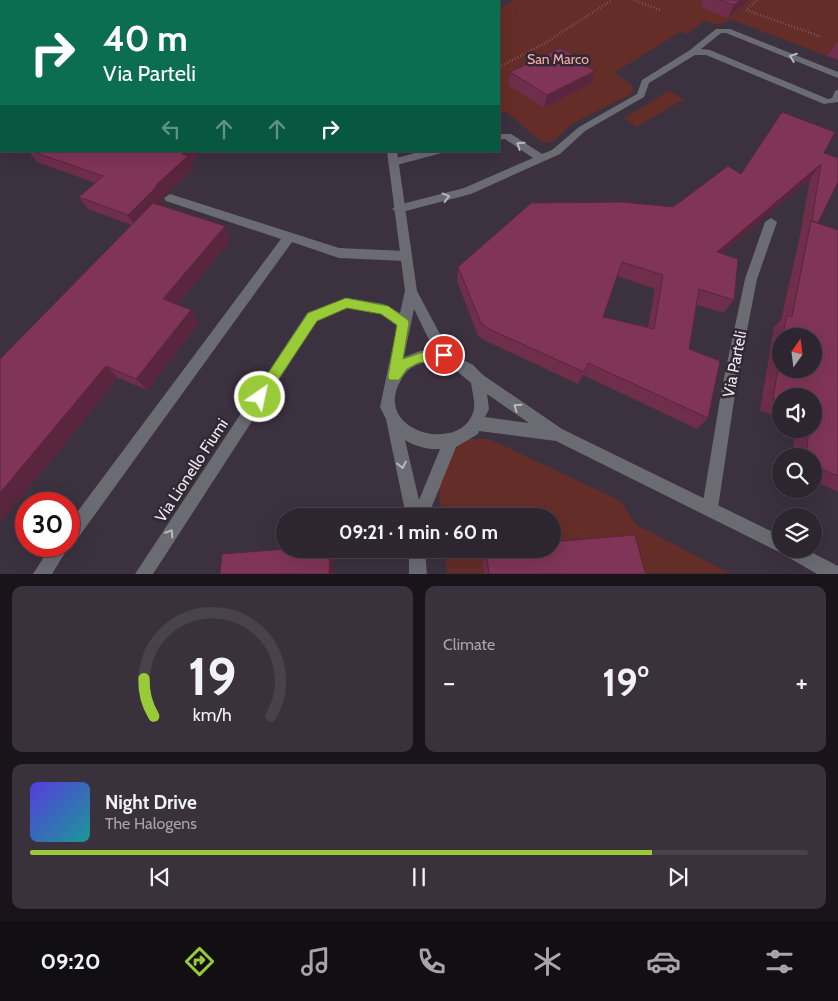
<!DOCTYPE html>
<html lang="en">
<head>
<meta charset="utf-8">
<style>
	body { margin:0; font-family:Cabin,sans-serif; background:#39313b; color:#f1f3f6; height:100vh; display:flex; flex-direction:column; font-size:19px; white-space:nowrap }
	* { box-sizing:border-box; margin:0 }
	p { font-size:16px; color:#a7a5aa }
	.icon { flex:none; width:28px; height:28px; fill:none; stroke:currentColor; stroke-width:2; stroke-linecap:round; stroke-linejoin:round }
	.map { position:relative; height:574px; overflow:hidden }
	.side { display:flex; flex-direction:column; gap:12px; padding:12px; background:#19141a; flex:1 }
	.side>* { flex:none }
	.guide { position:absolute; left:0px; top:0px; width:500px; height:152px; box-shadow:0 5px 20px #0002,0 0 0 1px #48424b; background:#0b6e4f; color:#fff; overflow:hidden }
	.needle { width:32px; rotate:14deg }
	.tools { position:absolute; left:772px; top:328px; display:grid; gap:10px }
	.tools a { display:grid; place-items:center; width:50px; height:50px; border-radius:50%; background:#2d252f; box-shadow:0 5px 20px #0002,0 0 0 1px #48424b; font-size:25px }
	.speed { position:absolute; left:15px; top:492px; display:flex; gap:10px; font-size:25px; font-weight:700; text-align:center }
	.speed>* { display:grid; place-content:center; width:65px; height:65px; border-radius:50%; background:#2d252f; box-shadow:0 5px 20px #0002,0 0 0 1px #48424b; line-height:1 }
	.speed .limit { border:8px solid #d22; background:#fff; color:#111 }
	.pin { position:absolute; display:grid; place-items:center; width:42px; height:42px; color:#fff; margin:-21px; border:2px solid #fff; border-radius:50%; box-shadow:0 1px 5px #0007 }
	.me { position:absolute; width:55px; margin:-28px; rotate:34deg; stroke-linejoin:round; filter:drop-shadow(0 0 4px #0008) }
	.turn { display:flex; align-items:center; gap:18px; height:105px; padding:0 20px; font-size:22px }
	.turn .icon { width:65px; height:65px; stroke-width:2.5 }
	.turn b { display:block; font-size:35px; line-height:42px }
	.lanes { display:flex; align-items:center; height:48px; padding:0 20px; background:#0003; justify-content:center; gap:25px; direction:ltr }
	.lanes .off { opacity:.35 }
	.big { font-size:38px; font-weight:800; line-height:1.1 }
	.side .widget { flex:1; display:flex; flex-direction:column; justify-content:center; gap:8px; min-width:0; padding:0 18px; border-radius:10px; background:#39313b }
	.side .dial { align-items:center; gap:0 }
	.dial svg { height:130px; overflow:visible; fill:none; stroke:#48424b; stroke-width:7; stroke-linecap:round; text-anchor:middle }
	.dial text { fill:#f1f3f6; stroke:none }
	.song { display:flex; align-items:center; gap:15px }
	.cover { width:60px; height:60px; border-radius:8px; background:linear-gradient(135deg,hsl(250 70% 55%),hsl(180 70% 35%)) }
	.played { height:5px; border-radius:2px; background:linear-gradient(90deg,#98cb37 80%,#48424b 80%) }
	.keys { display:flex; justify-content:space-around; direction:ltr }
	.heat { display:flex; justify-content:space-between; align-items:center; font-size:28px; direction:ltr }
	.side .tiles { flex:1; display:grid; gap:12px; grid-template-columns:1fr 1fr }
	.widget:last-child { grid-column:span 2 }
	.trip { position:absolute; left:276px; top:508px; width:285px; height:50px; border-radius:25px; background:#2d252f; box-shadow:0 5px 20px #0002,0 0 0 1px #48424b; font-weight:800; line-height:50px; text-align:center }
	.dock { display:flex; height:80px; justify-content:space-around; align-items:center; background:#120f13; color:#a7a5aa }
	.dock .icon { width:35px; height:35px }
	.dock .current { color:#98cb37 }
	.dock b { font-size:22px; color:#f1f3f6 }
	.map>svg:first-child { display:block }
	.green { fill:#652d28 }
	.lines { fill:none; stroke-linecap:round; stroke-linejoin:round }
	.path { stroke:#887f8b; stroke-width:2.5; stroke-dasharray:0.5 2.5; stroke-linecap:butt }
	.service { fill:#6b6b74; fill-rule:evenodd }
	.minor { fill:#6b6b74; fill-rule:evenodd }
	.primary { stroke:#a0a0b1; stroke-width:12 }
	.wall { fill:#6e2e4c; fill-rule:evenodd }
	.shaded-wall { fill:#5a253e }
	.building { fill:#803558; stroke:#5a253e; fill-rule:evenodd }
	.oneway { stroke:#bbb7c0 }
	.route { fill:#98cb37; stroke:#638424 }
	.labels { text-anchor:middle; stroke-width:5; stroke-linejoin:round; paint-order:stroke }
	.far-park-label { font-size:14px; fill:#f6afa7; stroke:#322734 }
	.street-label { font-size:16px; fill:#f0e9f2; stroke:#322734 }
</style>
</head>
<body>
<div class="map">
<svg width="838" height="574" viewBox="0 0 838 574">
	<rect width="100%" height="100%" fill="#3c313f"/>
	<g class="green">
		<path d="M513 0H838V60L730 19C720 26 716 25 704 21L687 34 680 32 614 73 632 85 633 91 629 95 572 124 552 142H541L507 112 499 113V10Z"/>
		<path d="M669 91 684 99 637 127 624 118Z"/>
		<path d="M467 439H489L621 501 635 524 729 573H447L445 549H552V516H442L438 481 453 450Z"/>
	</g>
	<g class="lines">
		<g class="path">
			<path d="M634 0 660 10"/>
			<path d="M757 0 746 10 822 37"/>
			<path d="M499 67 545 43 612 0"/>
		</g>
		<g class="service">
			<path d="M716 29H730L838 72V78L726 33H721L701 49 710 50 828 99 832 98 835 91 838 90V102L824 104 706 55H695L649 83 644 97 585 131 560 154 471 194 398 213 392 209 398 205 464 188 533 158 505 139 499 140V134H511L542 154 552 150 579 127 637 94 642 80 690 50Z"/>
			<path d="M423 151H443L442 153 393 166 388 162 389 160Z"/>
			<path d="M170 194 339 248 405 251 411 256 405 261 339 258 292 242 75 542 69 544V523L281 239 166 201 164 198Z"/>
			<path d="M771 218 777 222 757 279 736 387 718 508 716 514 710 516 704 514 702 508 722 387 745 279 765 222Z"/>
			<path d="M69 544V546L52 574H33L51 546H69Z"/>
		</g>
		<g class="minor">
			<path d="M387 151H397L417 291 450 353 473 365 483 375 562 429 781 536V549H805L838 566V574H817L781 553 556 441 479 431 478 434 456 447 428 516H406L386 419 380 407 397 326 381 314 347 308 317 321 153 574H135L307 313 346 298 384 304 400 313 405 291ZM414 309 434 350 420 351 404 357ZM432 361 452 367 471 383C472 390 475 402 474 409 464 456 370 432 401 380 408 367 418 363 432 361ZM487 394 529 423 485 417 489 409ZM405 440C414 446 429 450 440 449L419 500Z"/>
			<path d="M409 549H425L427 574H409Z"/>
		</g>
		<g class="primary">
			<path d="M20 1 22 0"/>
			<path d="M0 13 1 12"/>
		</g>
	</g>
	<g class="wall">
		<path d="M703 0H749L728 18 700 7Z"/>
		<path d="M1 14V144H0V15Z"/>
		<path d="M838 40V60L827 56Z"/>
		<path d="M588 62 587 66 591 83 544 108 508 85 510 72Z"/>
		<path d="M25 151H202L191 163 193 169 163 196V199L158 204 231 240 177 305 191 310 199 323 147 390 118 378 0 523 131 225 88 209 79 197 95 183 37 162 30 153Z"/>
		<path d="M824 153 817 223 838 230V492L814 481V456H792L795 429H814V396H781V419L760 410 774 327 781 320 800 235 810 179 722 253 734 300 723 313 697 305 689 349 708 418 697 429 583 375 578 384 486 341 478 336 457 281 458 267 673 207 741 174ZM617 276 655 289 648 327 603 317ZM781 336H814L781 369Z"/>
		<path d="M485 549 645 572 648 574H484L482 555Z"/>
	</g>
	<g class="shaded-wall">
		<path d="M326 0H340L338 1H324Z"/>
		<path d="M740 0H749L728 18 734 5Z"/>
		<path d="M595 71 591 83 544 108 547 95Z"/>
		<path d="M185 151H202L191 163 193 169 163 196V199L136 227 128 215 157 184Z"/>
		<path d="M821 164 810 179 707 266 717 252Z"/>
		<path d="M225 226 231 240 171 312 163 299Z"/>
		<path d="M191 310 199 323 147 390 136 379Z"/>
		<path d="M106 366 118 378 0 523V493Z"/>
		<path d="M330 549H332L333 550V574H329Z"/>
	</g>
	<g class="building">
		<path d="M39 0H326L324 1H37Z"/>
		<path d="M719 0H740L734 5Z"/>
		<path d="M1 14V135L0 134V15Z"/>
		<path d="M560 48 588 62 583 64 595 71 547 95 510 72Z"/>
		<path d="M782 112 835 132 824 153 838 158V182L818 223 812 220 821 164 717 252 738 259 734 300 699 289 689 349 720 361 708 418 588 363 584 372 489 329 481 323 458 267 531 203 622 202 673 207 728 166 741 174ZM622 262 663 275 654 329 603 317Z"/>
		<path d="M31 151H185L182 154 188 156 157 184 156 187 128 215 79 197 103 176Z"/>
		<path d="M153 203 225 226 163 299 191 310 136 379 106 366 0 493V359Z"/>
		<path d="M811 221 838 230V476L814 466V456H806L809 429H814V396H781V403L773 399 781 349V369H814V336H783L787 315 792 317Z"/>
		<path d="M635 535 645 572 648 574H489L486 549H552V542Z"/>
		<path d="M287 549H330L329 574H220L222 554Z"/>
	</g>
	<defs><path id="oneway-chevron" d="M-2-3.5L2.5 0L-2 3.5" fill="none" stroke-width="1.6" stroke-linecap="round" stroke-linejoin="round" transform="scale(1.25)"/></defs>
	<g class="oneway">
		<use href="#oneway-chevron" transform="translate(793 57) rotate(-159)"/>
		<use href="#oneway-chevron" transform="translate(520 145) rotate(-146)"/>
		<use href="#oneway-chevron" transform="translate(446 197) rotate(-15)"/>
		<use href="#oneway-chevron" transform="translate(517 407) rotate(-145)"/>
		<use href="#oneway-chevron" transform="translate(402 465) rotate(78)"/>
		<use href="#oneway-chevron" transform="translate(170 533) rotate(-57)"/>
	</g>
	<path class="route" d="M346 298 388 306 408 320 409 323 403 359 429 350 448 351 450 355 448 359 418 363 407 369 399 380H389L388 376 397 325 381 314 347 308 317 321 264 401 260 403 255 401 253 397 255 393 308 313Z"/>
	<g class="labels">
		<g class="far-park-label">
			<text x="558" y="64">San Marco</text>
		</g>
		<g class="street-label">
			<text transform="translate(734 364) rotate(-79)" y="6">Via Parteli</text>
			<text transform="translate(191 470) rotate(-57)" y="6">Via Lionello Fiumi</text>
		</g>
	</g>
</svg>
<div class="tools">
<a><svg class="needle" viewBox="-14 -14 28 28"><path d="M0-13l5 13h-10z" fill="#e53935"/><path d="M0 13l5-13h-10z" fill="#a7a5aa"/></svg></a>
<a><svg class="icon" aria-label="sound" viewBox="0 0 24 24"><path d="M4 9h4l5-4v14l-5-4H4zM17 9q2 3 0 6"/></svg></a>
<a><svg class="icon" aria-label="search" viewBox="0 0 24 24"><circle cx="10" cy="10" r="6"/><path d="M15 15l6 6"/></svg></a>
<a><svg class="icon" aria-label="layers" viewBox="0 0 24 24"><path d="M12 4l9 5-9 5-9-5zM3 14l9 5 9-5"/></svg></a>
</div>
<div class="speed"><div class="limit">30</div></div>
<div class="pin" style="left:444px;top:355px;background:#d93025"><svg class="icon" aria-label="arrive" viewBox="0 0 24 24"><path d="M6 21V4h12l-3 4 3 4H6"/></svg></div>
<svg class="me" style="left:260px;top:397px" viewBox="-20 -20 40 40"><circle r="17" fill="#98cb37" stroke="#fff" stroke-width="3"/><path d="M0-11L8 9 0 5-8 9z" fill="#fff"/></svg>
<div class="trip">09:21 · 1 min · 60 m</div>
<div class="guide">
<div class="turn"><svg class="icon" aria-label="right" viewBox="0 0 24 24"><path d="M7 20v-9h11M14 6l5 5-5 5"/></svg><div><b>40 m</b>Via Parteli</div></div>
<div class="lanes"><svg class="icon off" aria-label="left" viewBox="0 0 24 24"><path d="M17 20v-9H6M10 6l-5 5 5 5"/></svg><svg class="icon off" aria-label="ahead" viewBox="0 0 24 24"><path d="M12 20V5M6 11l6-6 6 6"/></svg><svg class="icon off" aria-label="ahead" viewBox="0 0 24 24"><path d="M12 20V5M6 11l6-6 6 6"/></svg><svg class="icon" aria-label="right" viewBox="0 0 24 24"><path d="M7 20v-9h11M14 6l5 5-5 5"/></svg></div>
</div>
</div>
<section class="side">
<div class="tiles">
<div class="widget dial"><svg viewBox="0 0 100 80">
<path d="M14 69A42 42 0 1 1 86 69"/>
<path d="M14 69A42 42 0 0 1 8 46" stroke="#98cb37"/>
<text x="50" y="56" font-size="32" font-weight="700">19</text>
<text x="50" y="72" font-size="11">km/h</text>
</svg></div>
<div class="widget"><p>Climate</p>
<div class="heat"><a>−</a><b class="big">19°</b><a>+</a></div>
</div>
<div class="widget">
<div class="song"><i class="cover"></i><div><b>Night Drive</b><p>The Halogens</p></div></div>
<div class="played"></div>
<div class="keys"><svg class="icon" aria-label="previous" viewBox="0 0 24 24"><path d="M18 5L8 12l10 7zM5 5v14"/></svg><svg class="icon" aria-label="pause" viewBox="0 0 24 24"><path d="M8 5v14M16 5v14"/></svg><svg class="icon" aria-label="next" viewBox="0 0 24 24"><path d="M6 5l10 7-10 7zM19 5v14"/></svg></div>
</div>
</div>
</section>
<nav class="dock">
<b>09:20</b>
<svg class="icon current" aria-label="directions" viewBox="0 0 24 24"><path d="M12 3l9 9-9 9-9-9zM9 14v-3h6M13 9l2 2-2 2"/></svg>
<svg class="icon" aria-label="music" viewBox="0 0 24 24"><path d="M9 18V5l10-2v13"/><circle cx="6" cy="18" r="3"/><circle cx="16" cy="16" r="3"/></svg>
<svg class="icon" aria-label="phone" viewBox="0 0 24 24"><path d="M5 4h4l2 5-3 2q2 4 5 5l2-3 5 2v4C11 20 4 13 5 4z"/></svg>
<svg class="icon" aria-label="climate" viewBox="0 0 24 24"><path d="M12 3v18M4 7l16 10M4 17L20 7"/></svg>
<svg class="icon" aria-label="car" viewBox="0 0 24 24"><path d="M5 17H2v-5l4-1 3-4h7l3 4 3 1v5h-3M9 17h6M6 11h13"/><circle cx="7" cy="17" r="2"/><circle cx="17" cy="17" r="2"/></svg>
<svg class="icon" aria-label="filters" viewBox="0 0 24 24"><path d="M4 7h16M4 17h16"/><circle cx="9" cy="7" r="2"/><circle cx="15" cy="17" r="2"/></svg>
</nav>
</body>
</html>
